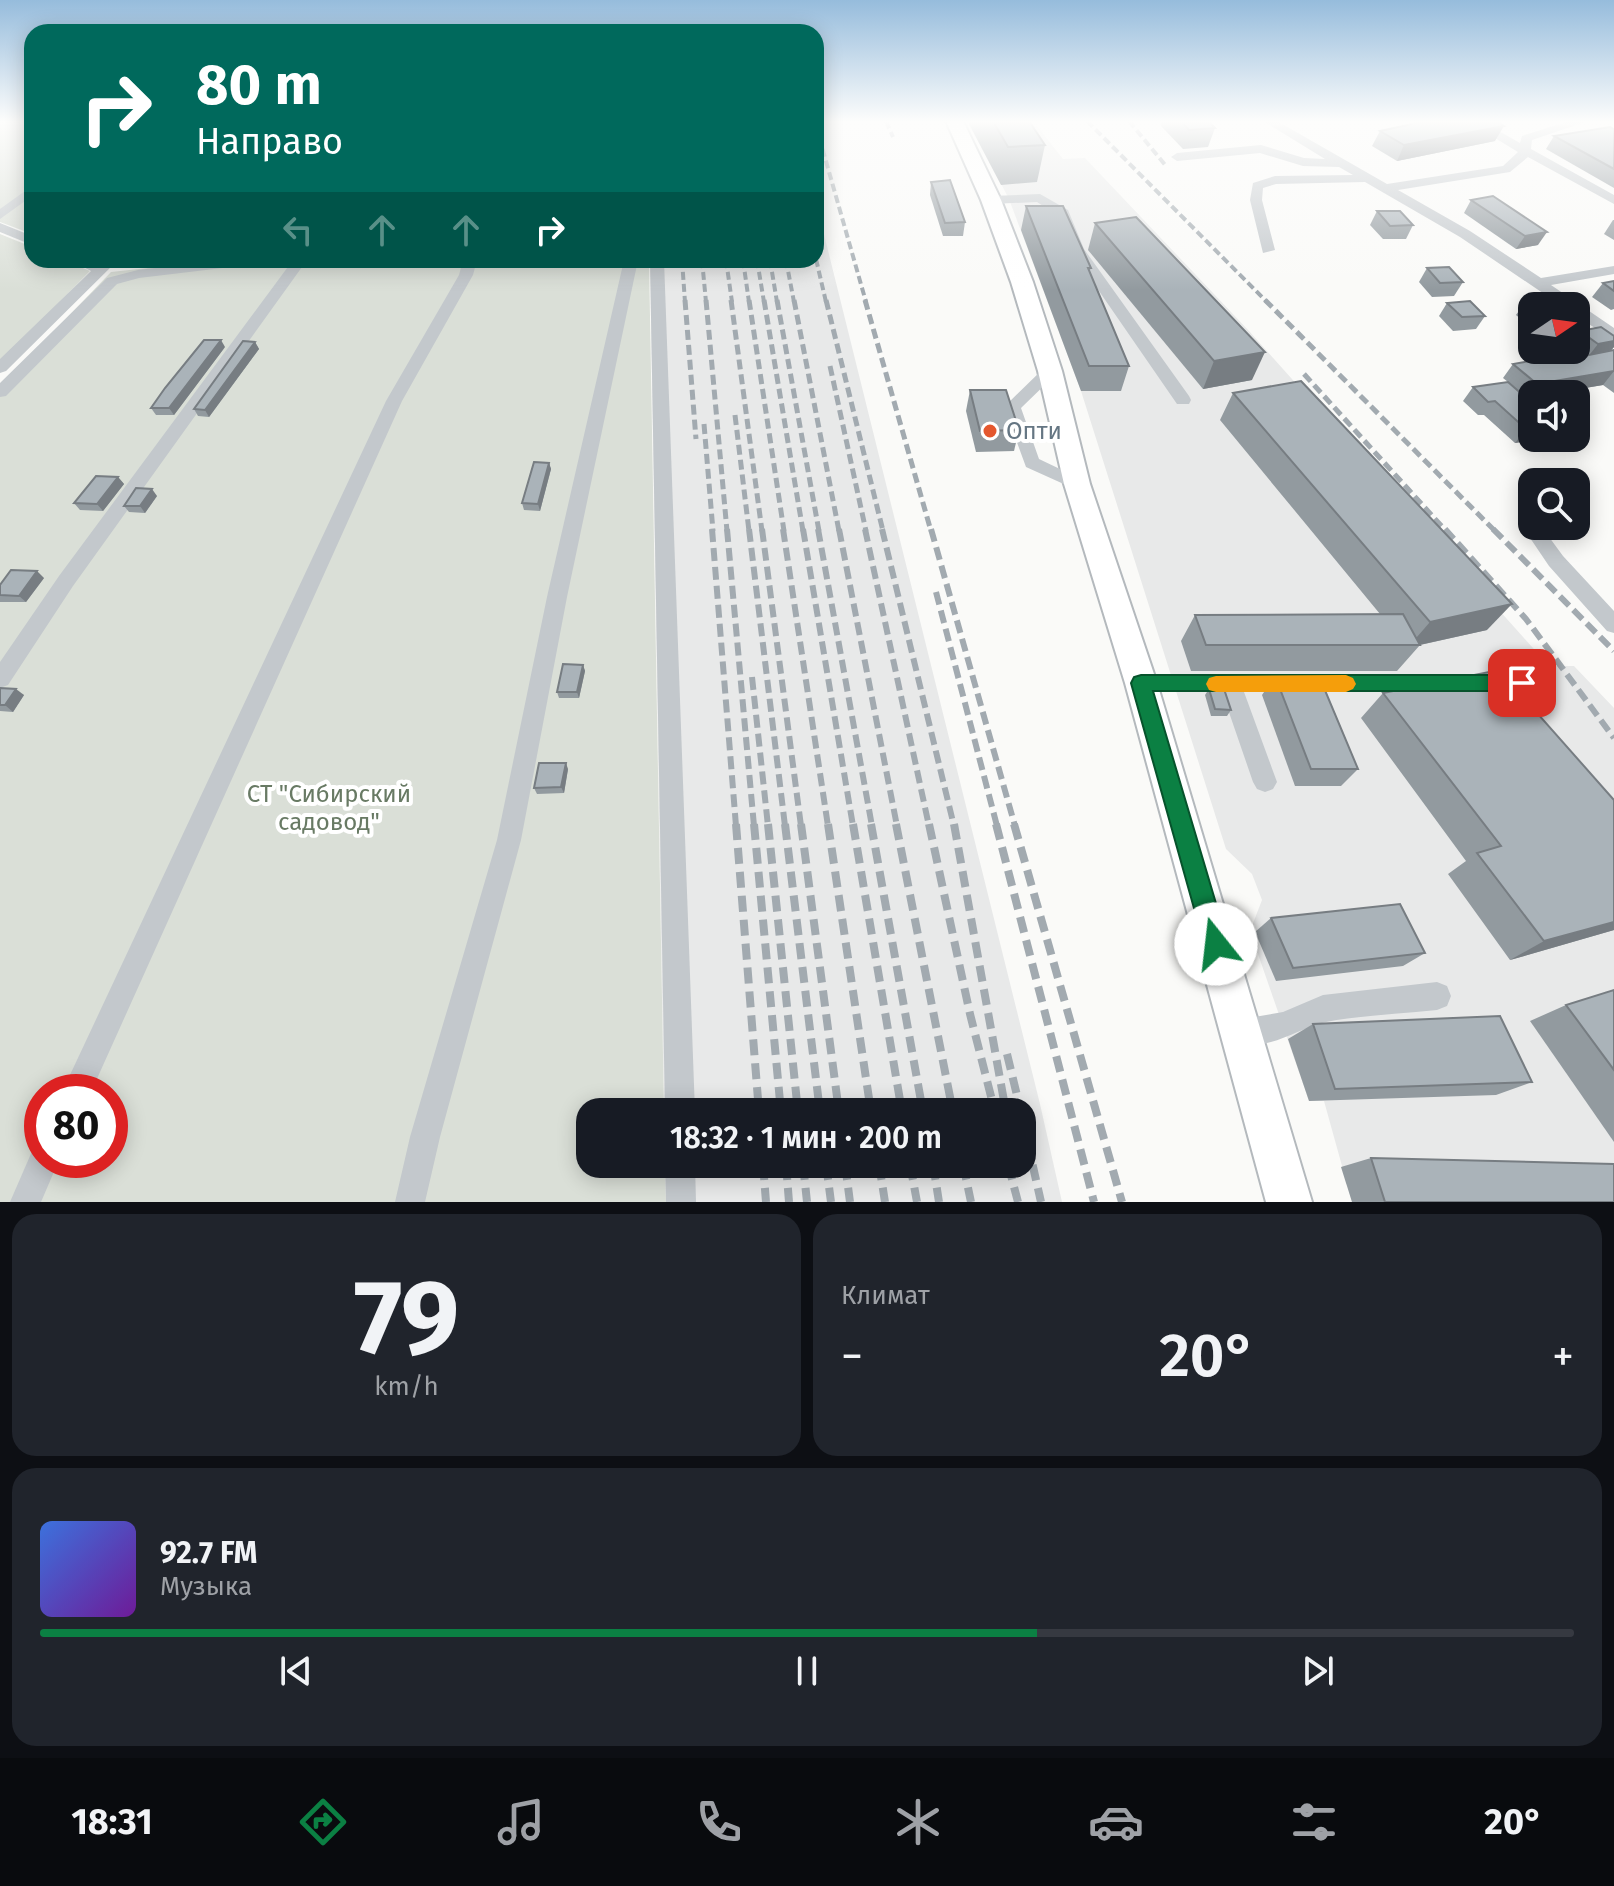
<!DOCTYPE html>
<html lang="ru">
<head>
<meta charset="utf-8">
<style>
	body { margin:0; font-family:"Fira Sans",sans-serif; background:#20242c; color:#f1f3f6; height:100vh; display:flex; flex-direction:column; font-size:30px; white-space:nowrap }
	* { box-sizing:border-box; margin:0 }
	p { font-size:26px; color:#9ea1a6 }
	.icon { flex:none; width:44px; height:44px; fill:none; stroke:currentColor; stroke-width:2; stroke-linecap:round; stroke-linejoin:round }
	.map { position:relative; height:1202px; overflow:hidden }
	.sheet { display:flex; flex-direction:column; gap:12px; padding:12px; background:#0d0f14; flex:1 }
	.sheet>* { flex:none }
	.banner { position:absolute; left:24px; top:24px; width:800px; height:244px; border-radius:24px; box-shadow:0 4px 20px #0003; background:#00695c; color:#fff; overflow:hidden }
	.needle { width:52px; rotate:77deg }
	.fabs { position:absolute; left:1518px; top:292px; display:grid; gap:16px }
	.fabs a { display:grid; place-items:center; width:72px; height:72px; border-radius:16px; background:#171b24; box-shadow:0 4px 20px #0003; font-size:40px }
	.speed { position:absolute; left:24px; top:1074px; display:flex; gap:16px; font-size:40px; font-weight:700; text-align:center }
	.speed>* { display:grid; place-content:center; width:104px; height:104px; border-radius:50%; background:#171b24; box-shadow:0 4px 20px #0003; line-height:1 }
	.speed .limit { border:12px solid #d22; background:#fff; color:#111 }
	.pin { position:absolute; display:grid; place-items:center; width:68px; height:68px; color:#fff; margin:-34px; border-radius:16px; box-shadow:0 4px 12px #0006 }
	.me { position:absolute; width:88px; margin:-44px; rotate:344deg; stroke-linejoin:round; filter:drop-shadow(0 0 6px #0008) }
	.turn { display:flex; align-items:center; gap:28px; height:168px; padding:0 40px; font-size:36px }
	.turn .icon { width:104px; height:104px; stroke-width:2.5 }
	.turn b { display:block; font-size:56px; line-height:68px }
	.lanes { display:flex; align-items:center; height:76px; padding:0 40px; background:#0003; justify-content:center; gap:40px; direction:ltr }
	.lanes .off { opacity:.35 }
	.big { font-size:60px; font-weight:600; line-height:1.1 }
	.sheet .card { flex:1; display:flex; flex-direction:column; justify-content:center; gap:12px; min-width:0; padding:0 28px; border-radius:24px; background:#20242c }
	.sheet .dial { align-items:center; gap:0 }
	.dial b { font-size:104px; line-height:1 }
	.song { display:flex; align-items:center; gap:24px }
	.cover { width:96px; height:96px; border-radius:12px; background:linear-gradient(135deg,hsl(220 70% 55%),hsl(280 70% 35%)) }
	.played { height:8px; border-radius:4px; background:linear-gradient(90deg,#0b8043 65%,#363941 65%) }
	.keys { display:flex; justify-content:space-around; direction:ltr }
	.heat { display:flex; justify-content:space-between; align-items:center; font-size:44px; direction:ltr }
	.sheet .tiles { flex:1; display:grid; gap:12px; grid-template-columns:1fr 1fr }
	.card:last-child { grid-column:span 2 }
	.trip { position:absolute; left:576px; top:1098px; width:460px; height:80px; border-radius:24px; background:#171b24; box-shadow:0 4px 20px #0003; font-weight:600; line-height:80px; text-align:center }
	.menu { display:flex; height:128px; justify-content:space-around; align-items:center; background:#090b0e; color:#9ea1a6 }
	.menu .icon { width:56px; height:56px }
	.menu .on { color:#0b8043 }
	.menu b { font-size:36px; color:#f1f3f6 }
	.map>svg:first-child { display:block }
	.built { fill:#e8e9e9 }
	.green { fill:#dadfd7; fill-rule:evenodd }
	.lines { fill:none; stroke-linecap:round; stroke-linejoin:round }
	.highway-casing { stroke:#b4b9bd; stroke-width:4 }
	.minor { fill:#c3c8cc; fill-rule:evenodd }
	.highway { fill:#fff; fill-rule:evenodd }
	.rail-far3 { stroke:#a2aab0; stroke-width:4; stroke-dasharray:8 4; stroke-linecap:butt }
	.rail-far2 { stroke:#a2aab0; stroke-width:5; stroke-dasharray:10 5; stroke-linecap:butt }
	.rail-far1 { stroke:#a2aab0; stroke-width:6; stroke-dasharray:13 6; stroke-linecap:butt }
	.rail { stroke:#a2aab0; stroke-width:8; stroke-dasharray:16 8; stroke-linecap:butt }
	.wall { fill:#929a9f }
	.shaded-wall { fill:#777d82 }
	.building { fill:#aab3b9; stroke:#777d82; stroke-width:2 }
	.route { fill:#0b8043; stroke:#07532c; stroke-width:2 }
	.slow { fill:#f59e0b }
	.poi-dot { fill:#e4572e; stroke:#fff; stroke-width:3 }
	.labels { text-anchor:middle; stroke-width:8; stroke-linejoin:round; paint-order:stroke }
	.poi-label { font-size:24px; fill:#657683; stroke:#fff; text-anchor:start }
	.park-label { font-size:24px; fill:#687a64; stroke:#fff }
</style>
</head>
<body>
<div class="map">
<svg width="1614" height="1202" viewBox="0 0 1614 1202">
	<rect width="100%" height="100%" fill="#fafaf8"/>
	<g class="built">
		<path d="M968 121H1033L1063 159 1085 158 1249 331 1549 666H1574L1614 708V1202H1352L1324 1101H1309L1250 931 1262 900 1252 874 1226 849 1081 391 1009 199Z"/>
		<path d="M816 202 1040 1104 1062 1202H666L665 1164H1022V1112H664L650 260H816Z"/>
	</g>
	<g class="green">
		<path d="M0 121H32V234L0 222Z"/>
		<path d="M0 234 32 247V260H64L90 271 0 363Z"/>
		<path d="M222 260H649L664 1112H590V1164H665L666 1202H0V387L111 272ZM42 1092H110V1160H42Z"/>
	</g>
	<g class="lines">
		<defs>
			<path id="highway" d="M946 121H963L1001 200 1033 282 1062 371 1090 484 1157 683 1312 1202H1266L1125 683 1064 484 1038 371 1011 282 981 200Z"/>
		</defs>
		<use href="#highway" class="highway-casing"/>
		<g class="minor">
			<path d="M1263 121H1277L1387 184 1503 166 1518 152 1467 121H1481L1520 143 1522 136 1569 121H1588L1532 140 1531 149 1614 195V204L1528 157 1510 172 1398 190 1470 231 1541 278 1614 266V274L1551 285 1614 328V340L1576 316V306H1562L1460 237 1365 182 1276 184 1263 188 1262 200 1275 250 1263 253 1250 200 1253 183 1275 176 1353 175 1339 167 1303 166 1260 153 1177 161 1171 157 1177 153 1261 145 1304 158 1325 159Z"/>
			<path d="M32 186V196L0 219V209Z"/>
			<path d="M1040 194 1068 210 1084 249 1189 396 1191 400 1189 404H1177L1070 249 1057 215 1037 202 991 204 985 200 991 196Z"/>
			<path d="M0 223 32 236V245L0 232Z"/>
			<path d="M70 260H89L99 264 103 260H118L6 371 0 373V359L91 271Z"/>
			<path d="M221 260H264L257 264 139 278 117 284 6 396 0 397V383L107 278 138 270Z"/>
			<path d="M293 260H307L73 586 8 685 0 688V662L59 576Z"/>
			<path d="M463 260H477L473 275 402 401 91 1092H62L386 401 459 275Z"/>
			<path d="M624 260H638L567 597 521 840 440 1137 425 1202H395L410 1137 497 840 547 597Z"/>
			<path d="M650 260H664L695 1112H665Z"/>
			<path d="M1050 366 1058 371 1056 374 1021 408 1039 459 1083 480 1086 484 1077 490 1026 467 1004 407 1044 368Z"/>
			<path d="M1529 516 1532 517V526H1541L1563 556 1614 611V633L1607 631 1549 566 1520 523Z"/>
			<path d="M1141 674H1522L1530 677 1533 683 1530 689 1522 692H1244L1277 782 1273 789 1265 792 1257 789 1253 782 1222 692H1141L1133 689 1130 683 1133 677Z"/>
			<path d="M1437 982 1447 986 1451 996 1447 1006 1437 1010C1401 1014 1362 1015 1326 1022 1295 1029 1264 1055 1231 1041L1227 1031 1231 1021 1283 1012 1323 995Z"/>
			<path d="M42 1146V1160H59L41 1202H10L33 1149Z"/>
			<path d="M665 1164H695L696 1202H666Z"/>
		</g>
		<use href="#highway" class="highway"/>
		<g class="rail-far3">
			<path d="M886 121 893 137"/>
			<path d="M1087 121 1267 302"/>
			<path d="M1129 121 1166 166"/>
			<path d="M816 126 866 302"/>
			<path d="M816 259 826 302"/>
			<path d="M682 260 685 302"/>
			<path d="M702 260 706 302"/>
			<path d="M726 260 732 302"/>
			<path d="M743 260 749 302"/>
			<path d="M757 260 764 302"/>
			<path d="M770 260 777 302"/>
			<path d="M786 260 794 302"/>
		</g>
		<g class="rail-far2">
			<path d="M685 300 696 439"/>
			<path d="M706 300 727 531"/>
			<path d="M731 300 762 531"/>
			<path d="M749 300 784 531"/>
			<path d="M764 300 803 531"/>
			<path d="M777 300 819 531"/>
			<path d="M794 300 839 531"/>
			<path d="M826 300 883 531"/>
			<path d="M865 300 931 531"/>
			<path d="M1265 300 1495 531"/>
			<path d="M830 366 866 531"/>
			<path d="M1304 374 1446 531"/>
			<path d="M735 415 749 531"/>
			<path d="M704 424 713 531"/>
		</g>
		<g class="rail-far1">
			<path d="M712 529 736 826"/>
			<path d="M727 529 754 826"/>
			<path d="M749 529 785 826"/>
			<path d="M762 529 801 826"/>
			<path d="M783 529 828 826"/>
			<path d="M803 529 853 826"/>
			<path d="M818 529 872 826"/>
			<path d="M839 529 897 826"/>
			<path d="M865 529 929 826"/>
			<path d="M882 529 954 826"/>
			<path d="M931 529 1015 826"/>
			<path d="M1445 529 1526 619 1614 738"/>
			<path d="M1493 529 1614 651"/>
			<path d="M936 592 997 826"/>
			<path d="M752 677 768 826"/>
		</g>
		<g class="rail">
			<path d="M736 824 759 1112"/>
			<path d="M754 824 781 1112"/>
			<path d="M768 824 798 1112"/>
			<path d="M785 824 820 1112"/>
			<path d="M801 824 839 1112"/>
			<path d="M828 824 871 1112"/>
			<path d="M853 824 902 1112"/>
			<path d="M871 824 923 1112"/>
			<path d="M896 824 953 1112"/>
			<path d="M929 824 970 1014 995 1112"/>
			<path d="M954 824 1006 1112"/>
			<path d="M996 824 1094 1202"/>
			<path d="M1014 824 1122 1202"/>
			<path d="M1007 1054 1021 1112"/>
			<path d="M1022 1118 1041 1202"/>
			<path d="M763 1164 766 1202"/>
			<path d="M786 1164 789 1202"/>
			<path d="M803 1164 807 1202"/>
			<path d="M826 1164 831 1202"/>
			<path d="M845 1164 850 1202"/>
			<path d="M879 1164 885 1202"/>
			<path d="M910 1164 917 1202"/>
			<path d="M933 1164 939 1202"/>
			<path d="M963 1164 971 1202"/>
			<path d="M1008 1164 1018 1202"/>
		</g>
	</g>
	<g class="wall">
		<path d="M970 121H1029L1045 145 1037 182 1001 185 969 124Z"/>
		<path d="M1162 121H1208L1215 128 1208 147 1183 149 1161 126Z"/>
		<path d="M1614 129V188L1546 149 1554 136Z"/>
		<path d="M1380 131 1495 141 1397 161 1372 146Z"/>
		<path d="M931 182 965 222 963 236H943L930 195Z"/>
		<path d="M1471 200 1538 245 1516 249 1464 213Z"/>
		<path d="M1026 206 1091 268 1089 272 1129 366 1121 391H1081L1021 230Z"/>
		<path d="M1377 211 1413 225 1406 239H1383L1370 225Z"/>
		<path d="M1613 220H1614V240L1604 234Z"/>
		<path d="M1095 223 1252 380 1203 389 1088 250Z"/>
		<path d="M1427 268 1463 282 1454 296 1432 297 1419 282Z"/>
		<path d="M1614 281V309L1611 310 1592 297 1603 283Z"/>
		<path d="M1526 301 1532 306V328L1516 315Z"/>
		<path d="M1447 303 1485 316 1476 329 1453 331 1439 316Z"/>
		<path d="M1580 331 1614 347 1610 351 1614 350V393L1603 385 1526 398 1532 438H1544L1515 443 1484 415H1478L1463 401 1473 387 1508 382 1503 378 1513 364 1564 360 1585 356 1576 349V336Z"/>
		<path d="M255 342 259 349 209 417 198 416 194 409Z"/>
		<path d="M225 347 174 415H156L151 408Z"/>
		<path d="M970 390 1019 430 1014 451 976 452 966 411Z"/>
		<path d="M1233 393 1487 630 1420 645 1397 671H1191L1181 641 1195 615 1380 614 1220 420Z"/>
		<path d="M549 463 551 469 540 511 524 510 522 503Z"/>
		<path d="M118 477 124 484 103 511 80 510 74 503Z"/>
		<path d="M157 496 145 513 129 512 124 506Z"/>
		<path d="M44 578 26 602H0V585Z"/>
		<path d="M583 665 585 671 579 698H559L557 692Z"/>
		<path d="M1275 676 1358 769 1341 786H1295L1262 695Z"/>
		<path d="M0 688 24 695 13 712 0 711Z"/>
		<path d="M1209 689 1231 710 1227 716H1211L1205 695Z"/>
		<path d="M1383 693 1614 800V930L1510 960 1448 874 1466 861 1361 718Z"/>
		<path d="M568 769 564 793 537 794 534 788Z"/>
		<path d="M1271 918 1425 953 1403 966 1276 981 1255 932Z"/>
		<path d="M1614 990V1142L1530 1021 1566 1005Z"/>
		<path d="M1313 1024 1532 1082 1496 1095 1309 1101 1288 1039Z"/>
		<path d="M1371 1158 1614 1202H1352L1341 1167Z"/>
	</g>
	<g class="shaded-wall">
		<path d="M1504 126 1495 141 1397 161 1404 145Z"/>
		<path d="M1547 232 1538 245 1516 249 1525 236Z"/>
		<path d="M221 340 225 347 174 415 169 408Z"/>
		<path d="M1614 341V347L1608 354 1587 358 1598 344Z"/>
		<path d="M255 342 259 349 209 417 205 410Z"/>
		<path d="M1265 352 1252 380 1203 389 1214 361Z"/>
		<path d="M1614 371 1603 385 1548 394H1532V397L1526 398 1537 384Z"/>
		<path d="M1532 428V438H1545L1515 443 1526 429Z"/>
		<path d="M549 463 551 469 540 511 538 504Z"/>
		<path d="M118 477 124 484 103 511 97 504Z"/>
		<path d="M152 489 157 496 145 513 140 506Z"/>
		<path d="M37 571 44 578 26 602 19 596Z"/>
		<path d="M1512 604 1487 630 1419 645H1410L1430 622Z"/>
		<path d="M583 665 585 671 579 698 577 692Z"/>
		<path d="M16 689 24 695 13 712 5 705Z"/>
		<path d="M566 763 568 769 564 793 561 787Z"/>
		<path d="M1614 922V930L1510 960 1544 941Z"/>
	</g>
	<g class="building">
		<path d="M993 121H1029L1045 145 1008 147Z"/>
		<path d="M1181 121H1208L1215 128 1189 130Z"/>
		<path d="M1426 121H1496L1504 126 1404 145 1380 131Z"/>
		<path d="M1610 127 1614 129V169L1554 136Z"/>
		<path d="M950 180 965 222 945 223 931 182Z"/>
		<path d="M1493 196 1547 232 1525 236 1471 200Z"/>
		<path d="M1026 206H1063L1091 268H1088L1129 366H1089Z"/>
		<path d="M1377 211H1400L1413 225 1390 226Z"/>
		<path d="M1136 217 1265 352 1214 361 1095 223Z"/>
		<path d="M1449 267 1463 282 1440 283 1427 268Z"/>
		<path d="M1614 281V291L1603 283Z"/>
		<path d="M1547 298 1557 306H1532L1526 301Z"/>
		<path d="M1470 301 1485 316 1462 317 1447 303Z"/>
		<path d="M1601 327 1614 336V341L1598 344 1580 331Z"/>
		<path d="M204 340H221L169 408H151L165 388Z"/>
		<path d="M243 341 255 342 205 410 194 409Z"/>
		<path d="M1614 350V371L1537 384 1513 364 1559 356 1564 360Z"/>
		<path d="M1301 381 1512 604 1430 622 1233 393Z"/>
		<path d="M1508 382 1532 403V428L1526 429 1495 401 1488 402 1473 387Z"/>
		<path d="M970 390H1006L1019 430 980 431Z"/>
		<path d="M534 462 549 463 538 504 522 503Z"/>
		<path d="M96 476 118 477 97 504 74 503Z"/>
		<path d="M136 488 152 489 140 506H124Z"/>
		<path d="M11 570 37 571 19 596 0 595V585Z"/>
		<path d="M1403 614 1420 645H1206L1195 615Z"/>
		<path d="M563 664 583 665 577 692H557Z"/>
		<path d="M1499 670 1614 800V922L1544 941 1477 853 1501 846 1383 693Z"/>
		<path d="M1275 676H1319L1358 769H1311Z"/>
		<path d="M0 688 16 689 5 705H0Z"/>
		<path d="M1209 689H1224L1231 710 1215 709Z"/>
		<path d="M539 763H566L561 787 534 788Z"/>
		<path d="M1400 904 1425 953 1293 968 1271 918Z"/>
		<path d="M1614 990V1070L1566 1005Z"/>
		<path d="M1500 1016 1532 1082 1335 1089 1313 1024Z"/>
		<path d="M1371 1158 1614 1164V1202H1385Z"/>
	</g>
	<linearGradient id="sky" x2="0" y2="1"><stop stop-color="#96bcdc"/><stop offset="0.42" stop-color="#fdfdfc"/><stop offset="1" stop-color="#fdfdfc" stop-opacity="0"/></linearGradient>
	<rect width="1614" height="290" fill="url(#sky)"/>
	<path class="route" d="M1141 675H1522L1529 677 1531 683 1529 689 1522 691H1153L1228 944 1224 953 1216 956 1207 953 1204 944 1131 683 1134 677Z"/>
	<path class="slow" d="M1346 675 1353 678 1356 684 1353 689 1346 692H1216L1209 690 1206 684 1209 678 1216 676Z"/>
	<circle class="poi-dot" cx="990" cy="431" r="8"/>
	<g class="labels">
		<g class="poi-label">
			<text x="1006" y="439">Опти</text>
		</g>
		<g class="park-label">
			<text x="329" y="802">СТ "Сибирский<tspan x="329" dy="28">садовод"</tspan></text>
		</g>
	</g>
</svg>
<div class="fabs">
<a><svg class="needle" viewBox="-14 -14 28 28"><path d="M0-13l5 13h-10z" fill="#e53935"/><path d="M0 13l5-13h-10z" fill="#9ea1a6"/></svg></a>
<a><svg class="icon" aria-label="sound" viewBox="0 0 24 24"><path d="M4 9h4l5-4v14l-5-4H4zM17 9q2 3 0 6"/></svg></a>
<a><svg class="icon" aria-label="search" viewBox="0 0 24 24"><circle cx="10" cy="10" r="6"/><path d="M15 15l6 6"/></svg></a>
</div>
<div class="speed"><div class="limit">80</div></div>
<div class="pin" style="left:1522px;top:683px;background:#d93025"><svg class="icon" aria-label="arrive" viewBox="0 0 24 24"><path d="M6 21V4h12l-3 4 3 4H6"/></svg></div>
<svg class="me" style="left:1216px;top:944px" viewBox="-20 -20 40 40"><circle r="19" fill="#fff"/><path d="M0-13L10 11 0 6-10 11z" fill="#0b8043"/></svg>
<div class="trip">18:32 · 1 мин · 200 m</div>
<div class="banner">
<div class="turn"><svg class="icon" aria-label="right" viewBox="0 0 24 24"><path d="M7 20v-9h11M14 6l5 5-5 5"/></svg><div><b>80 m</b>Направо</div></div>
<div class="lanes"><svg class="icon off" aria-label="left" viewBox="0 0 24 24"><path d="M17 20v-9H6M10 6l-5 5 5 5"/></svg><svg class="icon off" aria-label="ahead" viewBox="0 0 24 24"><path d="M12 20V5M6 11l6-6 6 6"/></svg><svg class="icon off" aria-label="ahead" viewBox="0 0 24 24"><path d="M12 20V5M6 11l6-6 6 6"/></svg><svg class="icon" aria-label="right" viewBox="0 0 24 24"><path d="M7 20v-9h11M14 6l5 5-5 5"/></svg></div>
</div>
</div>
<section class="sheet">
<div class="tiles">
<div class="card dial"><b>79</b><p>km/h</p></div>
<div class="card"><p>Климат</p>
<div class="heat"><a>−</a><b class="big">20°</b><a>+</a></div>
</div>
<div class="card">
<div class="song"><i class="cover"></i><div><b>92.7 FM</b><p>Музыка</p></div></div>
<div class="played"></div>
<div class="keys"><svg class="icon" aria-label="previous" viewBox="0 0 24 24"><path d="M18 5L8 12l10 7zM5 5v14"/></svg><svg class="icon" aria-label="pause" viewBox="0 0 24 24"><path d="M8 5v14M16 5v14"/></svg><svg class="icon" aria-label="next" viewBox="0 0 24 24"><path d="M6 5l10 7-10 7zM19 5v14"/></svg></div>
</div>
</div>
</section>
<nav class="menu">
<b>18:31</b>
<svg class="icon on" aria-label="directions" viewBox="0 0 24 24"><path d="M12 3l9 9-9 9-9-9zM9 14v-3h6M13 9l2 2-2 2"/></svg>
<svg class="icon" aria-label="music" viewBox="0 0 24 24"><path d="M9 18V5l10-2v13"/><circle cx="6" cy="18" r="3"/><circle cx="16" cy="16" r="3"/></svg>
<svg class="icon" aria-label="phone" viewBox="0 0 24 24"><path d="M5 4h4l2 5-3 2q2 4 5 5l2-3 5 2v4C11 20 4 13 5 4z"/></svg>
<svg class="icon" aria-label="climate" viewBox="0 0 24 24"><path d="M12 3v18M4 7l16 10M4 17L20 7"/></svg>
<svg class="icon" aria-label="car" viewBox="0 0 24 24"><path d="M5 17H2v-5l4-1 3-4h7l3 4 3 1v5h-3M9 17h6M6 11h13"/><circle cx="7" cy="17" r="2"/><circle cx="17" cy="17" r="2"/></svg>
<svg class="icon" aria-label="filters" viewBox="0 0 24 24"><path d="M4 7h16M4 17h16"/><circle cx="9" cy="7" r="2"/><circle cx="15" cy="17" r="2"/></svg>
<b>20°</b>
</nav>
</body>
</html>
